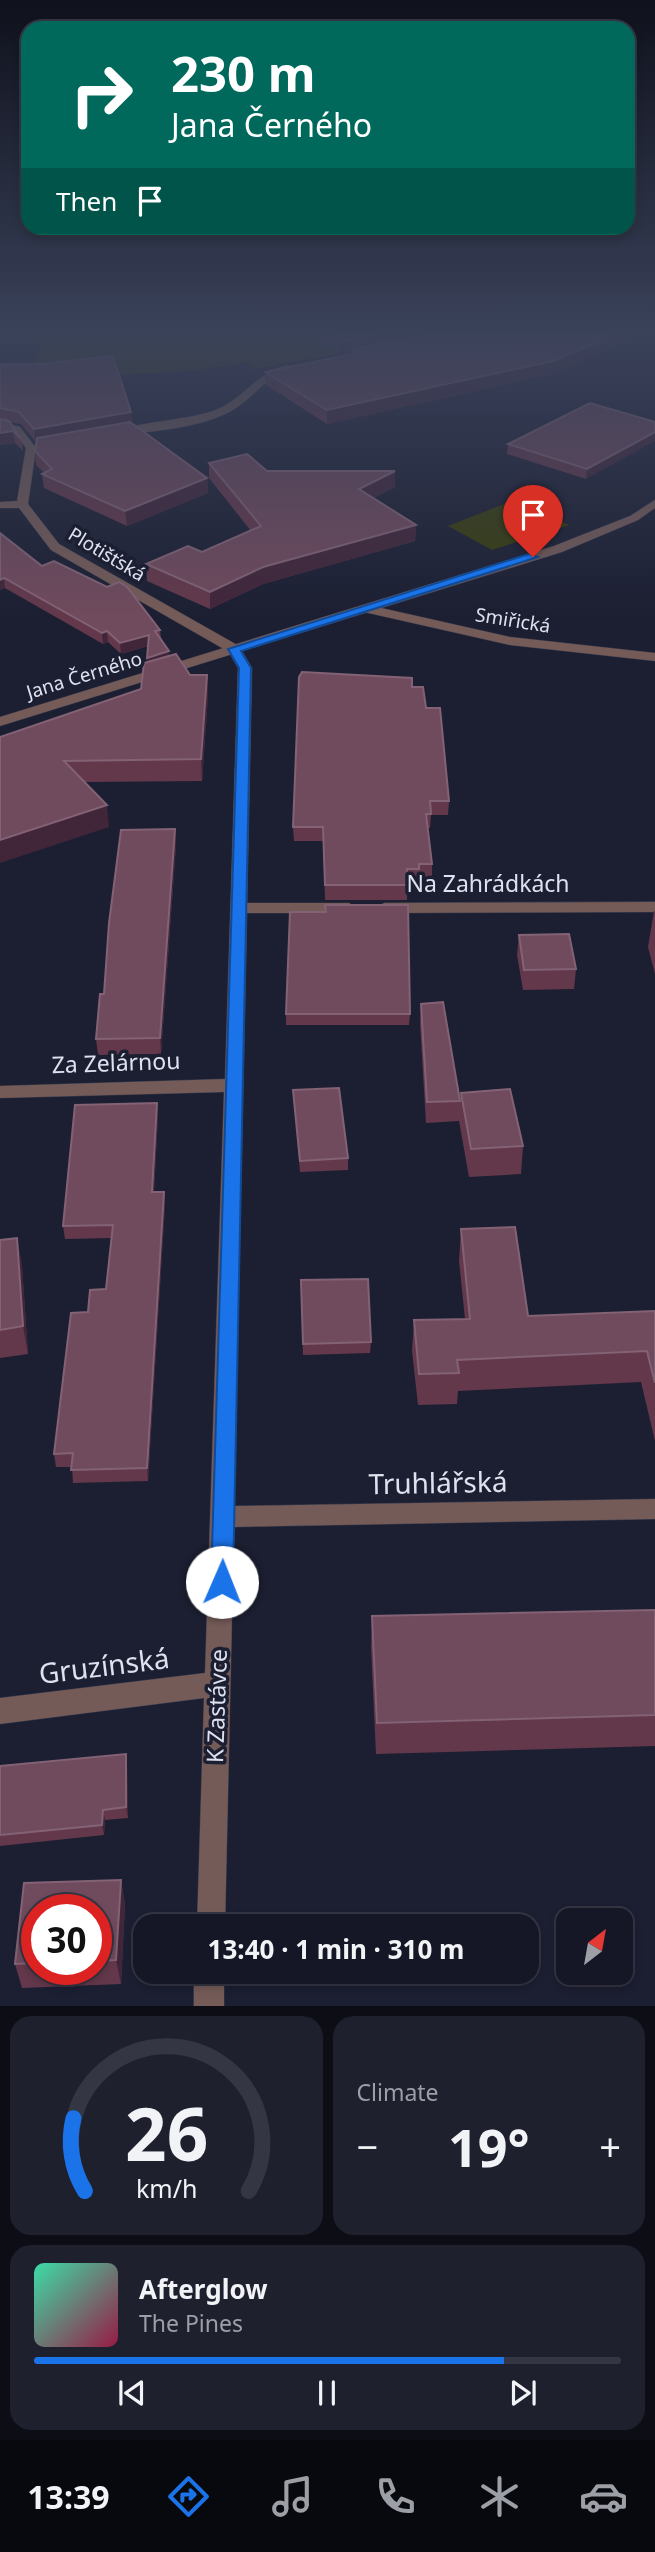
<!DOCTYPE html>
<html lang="en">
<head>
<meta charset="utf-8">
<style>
	body { margin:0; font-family:"Noto Sans",sans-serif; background:#1e202e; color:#f1f3f6; height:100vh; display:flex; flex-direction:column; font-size:26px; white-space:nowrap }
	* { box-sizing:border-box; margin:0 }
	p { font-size:23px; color:#9d9fa7 }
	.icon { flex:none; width:38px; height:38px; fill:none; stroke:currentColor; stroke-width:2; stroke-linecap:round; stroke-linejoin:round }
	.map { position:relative; height:2006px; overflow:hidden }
	.details { display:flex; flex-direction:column; gap:10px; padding:10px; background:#0c0d15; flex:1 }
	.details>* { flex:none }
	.banner { position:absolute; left:21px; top:21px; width:614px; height:214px; border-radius:21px; box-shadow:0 4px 10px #0003,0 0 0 2px #343643; background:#00695c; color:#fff; overflow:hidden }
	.needle { width:46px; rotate:31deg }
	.tools { position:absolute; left:556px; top:1908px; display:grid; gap:14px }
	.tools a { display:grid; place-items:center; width:77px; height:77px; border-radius:14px; background:#151726; box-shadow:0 4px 10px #0003,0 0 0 2px #343643; font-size:35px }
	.speed { position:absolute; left:21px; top:1894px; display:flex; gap:14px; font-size:35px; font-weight:700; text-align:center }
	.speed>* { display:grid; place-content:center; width:91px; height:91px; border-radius:50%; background:#151726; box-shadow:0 4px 10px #0003,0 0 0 2px #343643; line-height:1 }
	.speed .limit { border:10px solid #d22; background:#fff; color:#111 }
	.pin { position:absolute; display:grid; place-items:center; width:60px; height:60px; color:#fff; margin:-72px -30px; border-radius:50% 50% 50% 0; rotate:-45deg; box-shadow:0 0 7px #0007 }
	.pin .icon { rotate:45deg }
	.me { position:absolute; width:77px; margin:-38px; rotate:1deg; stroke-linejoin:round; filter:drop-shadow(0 0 5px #0008) }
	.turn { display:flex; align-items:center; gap:24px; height:147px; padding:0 35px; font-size:32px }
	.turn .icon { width:91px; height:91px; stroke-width:2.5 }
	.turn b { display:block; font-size:49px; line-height:60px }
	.then { display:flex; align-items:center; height:66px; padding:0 35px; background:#0003; gap:14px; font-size:26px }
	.big { font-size:52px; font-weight:700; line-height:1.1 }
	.details .card { flex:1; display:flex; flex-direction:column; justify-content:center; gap:10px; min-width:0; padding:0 24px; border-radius:21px; background:#1e202e }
	.details .dial { align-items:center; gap:0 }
	.dial svg { height:182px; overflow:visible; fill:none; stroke:#343643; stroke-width:7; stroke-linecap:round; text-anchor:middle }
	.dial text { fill:#f1f3f6; stroke:none }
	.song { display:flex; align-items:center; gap:21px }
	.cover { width:84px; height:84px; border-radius:10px; background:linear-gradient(135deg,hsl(160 70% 55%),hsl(340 70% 35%)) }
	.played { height:7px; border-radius:4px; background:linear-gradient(90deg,#1a73e8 80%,#343643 80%) }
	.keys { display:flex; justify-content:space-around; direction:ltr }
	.heat { display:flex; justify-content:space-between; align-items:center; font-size:38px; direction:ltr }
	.details .tiles { flex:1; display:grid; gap:10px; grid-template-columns:1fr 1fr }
	.card:last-child { grid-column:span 2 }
	.trip { position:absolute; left:133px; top:1914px; width:406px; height:70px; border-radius:21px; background:#151726; box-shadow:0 4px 10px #0003,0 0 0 2px #343643; font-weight:700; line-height:70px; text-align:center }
	.menu { display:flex; height:112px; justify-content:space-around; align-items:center; background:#08090f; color:#9d9fa7 }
	.menu .icon { width:49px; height:49px }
	.menu .current { color:#1a73e8 }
	.menu b { font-size:32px; color:#f1f3f6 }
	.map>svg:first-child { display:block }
	.green { fill:#373d0d }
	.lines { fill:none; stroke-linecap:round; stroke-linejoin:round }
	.minor-casing { stroke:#373a4c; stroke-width:1 }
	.tertiary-casing { stroke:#373a4c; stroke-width:1 }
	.minor { fill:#745b58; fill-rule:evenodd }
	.tertiary { fill:#745b58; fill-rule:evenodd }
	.wall { fill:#63384b; fill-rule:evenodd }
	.shaded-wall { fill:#41263a }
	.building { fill:#704a5d; stroke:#826274; stroke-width:2 }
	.route { fill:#1a73e8; stroke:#114b97; stroke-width:2 }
	.labels { text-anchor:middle; stroke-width:7; stroke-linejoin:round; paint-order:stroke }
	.far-street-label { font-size:19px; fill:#dee1ee; stroke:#1c1f32 }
	.street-label { font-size:23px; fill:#dee1ee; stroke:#1c1f32 }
	.near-street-label { font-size:28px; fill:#dee1ee; stroke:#1c1f32 }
</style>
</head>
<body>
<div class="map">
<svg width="655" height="2006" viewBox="0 0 655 2006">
	<rect width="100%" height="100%" fill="#1c1f32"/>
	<g class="green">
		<path d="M0 335H444L259 368 252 369 247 362C175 376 102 375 29 374L42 343 0 342Z"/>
		<path d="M509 502 570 525 492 550 448 526Z"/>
	</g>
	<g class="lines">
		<defs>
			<g id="minor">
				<path d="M286 365 289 366V370C265 377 253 399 231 411 198 429 155 430 118 436L113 433C127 423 189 420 213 411 242 401 256 373 286 365Z"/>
				<path d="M0 422 20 427 36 448 28 504 59 544 239 646 252 668 247 903H349L357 908 349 913H247L234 1506 655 1499V1519L234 1527 225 1927H197L204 1698 0 1724V1698L205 1673 224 1092 0 1098V1086L225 1079 238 668 229 652 51 550 19 508H0V502L17 501 26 448 12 431 0 428Z"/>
				<path d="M368 605 510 637 655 653V661L510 645 364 612 362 609Z"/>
				<path d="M655 902V912L384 913 376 908 384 903Z"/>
				<rect x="194" y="1972" width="30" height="34"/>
			</g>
			<path id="tertiary" d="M655 500V508L638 520 562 552 0 726V717L554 546 630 516Z"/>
		</defs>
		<use href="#minor" class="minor-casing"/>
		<use href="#tertiary" class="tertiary-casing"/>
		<use href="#minor" class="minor"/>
		<use href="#tertiary" class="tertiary"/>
	</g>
	<g class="wall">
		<path d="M317 335H628L625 342 552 374 327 424 266 385 265 372 352 354V352L341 354Z"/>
		<path d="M0 364 131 412 132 423 207 478 208 493 127 526 44 488 42 474 44 473 36 465 35 451 36 441H35L21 424 9 422 21 439 23 451 15 443 0 445Z"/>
		<path d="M655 422 586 479 507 454 508 444Z"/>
		<path d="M209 463 267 471H395V487L373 498 416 525 415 541 263 584 210 609 147 581 146 564 202 552 251 531 209 478Z"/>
		<path d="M0 533 42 566 160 630 161 639 169 651V656L190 675H207L208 696 202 781 84 782 109 827 0 737 141 689 147 662 148 646 121 654 108 642 103 644 5 588 0 590Z"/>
		<path d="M412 687 426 708 449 801 448 815H431L430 828H428L432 864V878L419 879 418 884H407V900H325L323 841H294L293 827Z"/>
		<path d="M175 829 176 845 161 1054 98 1055 96 1039 104 994Z"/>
		<path d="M654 911H655V974L648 947Z"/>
		<path d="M519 935 576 969 574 989 523 990 517 955Z"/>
		<path d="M421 1004 460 1101 461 1093 523 1146 521 1174 469 1177 459 1121 426 1123 420 1024Z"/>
		<path d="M286 1014H410L409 1025H286Z"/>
		<path d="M293 1090 348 1158V1170L300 1172Z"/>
		<path d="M158 1116 154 1192H164L165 1205 148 1481 73 1483 72 1467H56L54 1454 88 1312 106 1289 111 1238 65 1239 63 1226Z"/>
		<path d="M461 1229 528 1316 655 1311V1441L641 1382 458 1391 457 1404 418 1405 412 1351 414 1320 465 1319 459 1261Z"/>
		<path d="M17 1238 22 1266 28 1354 0 1358V1240Z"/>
		<path d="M301 1280 371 1342 370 1353 303 1355Z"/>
		<path d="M655 1610V1746L376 1754 371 1648 372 1616Z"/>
		<path d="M127 1764 128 1818 105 1820 104 1835 0 1846V1766Z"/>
		<path d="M121 1880 125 1905 121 1984 22 1988 15 1964 24 1883ZM37 1909H96V1969H37Z"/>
	</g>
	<g class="shaded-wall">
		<path d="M375 335H447L352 349V352L341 354V341Z"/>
		<path d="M614 335H628L625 342 552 374 327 424V410Z"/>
		<path d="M131 412 132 424 35 441 34 429Z"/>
		<path d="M13 431 15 443 0 445V433Z"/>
		<path d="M655 432V441L586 479 587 469Z"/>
		<path d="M395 471V487L359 505V489Z"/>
		<path d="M207 478 208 493 127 526 125 511Z"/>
		<path d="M416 525 415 541 263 584 210 609V592L263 567Z"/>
		<path d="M4 578 5 588 0 590V580Z"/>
		<path d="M107 631 108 642 103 644 102 633Z"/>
		<path d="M149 635 150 645 121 654 120 643Z"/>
		<path d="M169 651V662L147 669V658Z"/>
		<path d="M207 675 208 696 202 781 201 759Z"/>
		<path d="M107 805 109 827 0 863V840Z"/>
		<path d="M175 829 176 845 161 1054 160 1038Z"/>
		<path d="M157 1103 158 1116 153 1205 152 1192Z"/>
		<path d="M164 1192 165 1205 148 1481 147 1468Z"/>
		<path d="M17 1238 22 1266 28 1354 23 1326Z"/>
		<path d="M126 1754 127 1764 128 1818 126 1807Z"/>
		<path d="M103 1810 105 1820 104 1835 102 1825Z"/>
		<path d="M121 1880 125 1905 121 1984 116 1960Z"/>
	</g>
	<g class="building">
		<path d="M334 335H375L341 341Z"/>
		<path d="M427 335H614L553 361 327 410 265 372 357 353 352 349Z"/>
		<path d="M113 356 131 412 34 429 19 412 0 408V364H39Z"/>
		<path d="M590 403 655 422V432L587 469 508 444Z"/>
		<path d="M0 419 9 421 21 439 13 431 0 433Z"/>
		<path d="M130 422 207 478 125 511 42 474 52 469 35 451 37 438Z"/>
		<path d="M247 454 267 471H395L359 489 416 525 263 567 210 592 146 564 188 546 202 552 261 526 209 463Z"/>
		<path d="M0 533 42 566 54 561 107 587 119 582 127 587 160 630 155 631 169 651 147 658 149 635 120 643 107 631 102 633 4 578 0 580Z"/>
		<path d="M176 654 190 675H207L201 759 64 761 107 805 0 840V737L141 689 144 663Z"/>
		<path d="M302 672 412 678V687H423L426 708H440L449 801H430L431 814H426L432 864H419V869H407V885H325L323 827H293L299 677Z"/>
		<path d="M175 829 160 1038 96 1039 100 994H104L109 923 121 830Z"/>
		<path d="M325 905H408L410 1014H286L290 912H326Z"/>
		<path d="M569 934 576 969 524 970 519 935Z"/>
		<path d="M443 1002 460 1101 427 1102 421 1004Z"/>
		<path d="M339 1088 348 1158 300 1161 293 1090Z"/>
		<path d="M510 1089 523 1146 471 1149 461 1093Z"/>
		<path d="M157 1103 152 1192H164L147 1468 71 1470 73 1453 54 1454 71 1313 88 1312 90 1290 106 1289 113 1225 63 1226 75 1105Z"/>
		<path d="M515 1227 528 1316 655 1311V1383L647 1351 457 1360 459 1373 419 1374 414 1320 470 1319 461 1229Z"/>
		<path d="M17 1238 23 1326 0 1330V1240Z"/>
		<path d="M368 1279 371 1342 303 1344 301 1280Z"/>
		<path d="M655 1610V1715L377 1723 372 1616Z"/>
		<path d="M126 1754V1807L103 1810 102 1825 0 1835V1766Z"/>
		<path d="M121 1880 116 1960 96 1961V1909H37V1963L15 1964 24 1883Z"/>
	</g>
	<linearGradient id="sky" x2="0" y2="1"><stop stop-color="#0f111c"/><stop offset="0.54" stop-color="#3a425a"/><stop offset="1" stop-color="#3a425a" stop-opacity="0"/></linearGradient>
	<rect width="655" height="616" fill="url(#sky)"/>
	<path class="route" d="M529 554 538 557 241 651 251 668 233 1582 230 1589 222 1592 214 1589 211 1582 239 668 228 649Z"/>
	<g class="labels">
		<g class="far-street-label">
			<text transform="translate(107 554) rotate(31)" y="7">Plotišťská</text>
			<text transform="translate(513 620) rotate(9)" y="7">Smiřická</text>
			<text transform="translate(84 675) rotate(-17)" y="7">Jana Černého</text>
		</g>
		<g class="street-label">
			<text x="488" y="892">Na Zahrádkách</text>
			<text transform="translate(116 1063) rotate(-2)" y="8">Za Zelárnou</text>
			<text transform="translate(217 1706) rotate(-88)" y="8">K Zastávce</text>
		</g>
		<g class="near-street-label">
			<text transform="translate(438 1483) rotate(-1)" y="10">Truhlářská</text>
			<text transform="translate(104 1666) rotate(-7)" y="10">Gruzínská</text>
		</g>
	</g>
</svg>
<div class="tools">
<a><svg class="needle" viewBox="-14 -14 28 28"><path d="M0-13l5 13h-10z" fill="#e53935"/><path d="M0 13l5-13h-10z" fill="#9d9fa7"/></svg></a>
</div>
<div class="speed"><div class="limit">30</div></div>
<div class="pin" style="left:533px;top:557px;background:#d93025"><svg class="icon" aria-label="arrive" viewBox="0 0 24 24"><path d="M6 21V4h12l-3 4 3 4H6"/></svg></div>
<svg class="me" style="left:222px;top:1582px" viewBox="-20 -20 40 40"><circle r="19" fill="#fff"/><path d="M0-13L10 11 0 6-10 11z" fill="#1a73e8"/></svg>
<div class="trip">13:40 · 1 min · 310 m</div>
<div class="banner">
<div class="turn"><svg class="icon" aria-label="right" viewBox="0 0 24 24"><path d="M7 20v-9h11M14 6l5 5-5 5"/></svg><div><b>230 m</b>Jana Černého</div></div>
<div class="then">Then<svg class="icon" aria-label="arrive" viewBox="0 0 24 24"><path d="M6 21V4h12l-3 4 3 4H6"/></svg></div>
</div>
</div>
<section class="details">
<div class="tiles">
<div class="card dial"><svg viewBox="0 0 100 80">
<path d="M14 69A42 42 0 1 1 86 69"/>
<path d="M14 69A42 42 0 0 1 9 37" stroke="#1a73e8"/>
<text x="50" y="56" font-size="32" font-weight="700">26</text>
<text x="50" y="72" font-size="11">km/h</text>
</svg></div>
<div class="card"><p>Climate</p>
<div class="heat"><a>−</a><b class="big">19°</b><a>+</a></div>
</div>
<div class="card">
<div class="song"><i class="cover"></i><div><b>Afterglow</b><p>The Pines</p></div></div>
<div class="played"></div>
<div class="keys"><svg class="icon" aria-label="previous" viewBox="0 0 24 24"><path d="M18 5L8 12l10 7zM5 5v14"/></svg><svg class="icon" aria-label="pause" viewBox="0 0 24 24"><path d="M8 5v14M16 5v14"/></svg><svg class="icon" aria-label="next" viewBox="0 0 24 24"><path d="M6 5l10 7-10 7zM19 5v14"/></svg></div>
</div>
</div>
</section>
<nav class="menu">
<b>13:39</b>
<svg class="icon current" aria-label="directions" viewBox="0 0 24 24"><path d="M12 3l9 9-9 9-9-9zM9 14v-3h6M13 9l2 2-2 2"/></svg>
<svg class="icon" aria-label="music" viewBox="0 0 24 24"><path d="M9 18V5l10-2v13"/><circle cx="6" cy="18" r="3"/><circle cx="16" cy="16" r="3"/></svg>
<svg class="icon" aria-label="phone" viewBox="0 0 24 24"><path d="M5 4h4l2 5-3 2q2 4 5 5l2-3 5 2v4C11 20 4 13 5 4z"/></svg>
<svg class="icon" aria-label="climate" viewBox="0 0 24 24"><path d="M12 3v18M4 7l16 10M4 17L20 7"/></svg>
<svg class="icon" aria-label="car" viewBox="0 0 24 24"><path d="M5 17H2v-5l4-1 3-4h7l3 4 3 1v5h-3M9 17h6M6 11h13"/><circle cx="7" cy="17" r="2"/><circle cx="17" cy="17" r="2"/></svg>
</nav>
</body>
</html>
